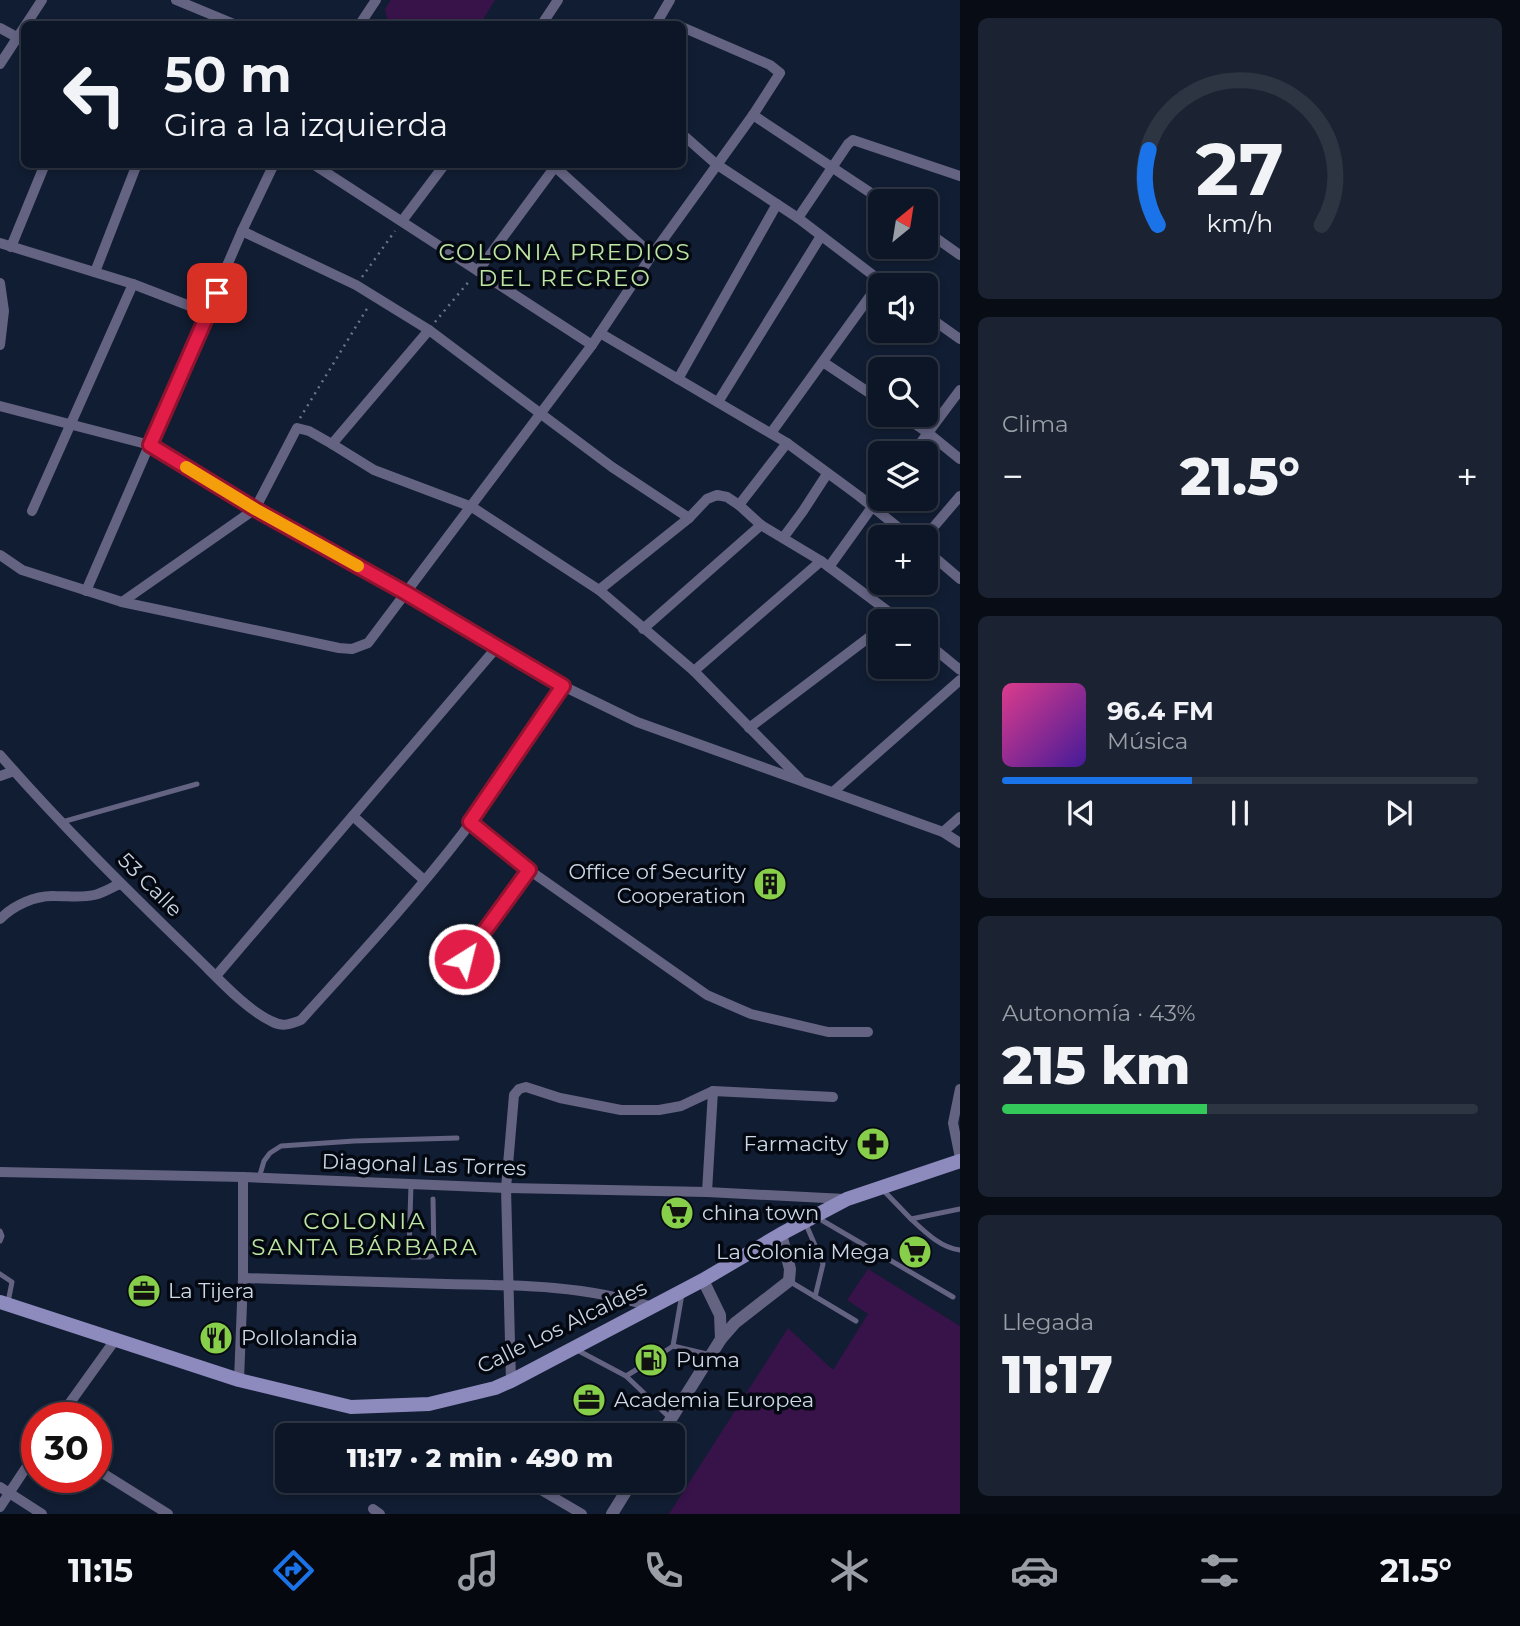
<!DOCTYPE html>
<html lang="es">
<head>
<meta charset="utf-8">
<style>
	body { margin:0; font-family:Montserrat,sans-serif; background:#1b2332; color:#f1f3f6; height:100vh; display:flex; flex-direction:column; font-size:26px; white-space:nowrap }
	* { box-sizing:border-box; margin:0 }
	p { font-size:23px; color:#9a9fa7 }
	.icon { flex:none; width:38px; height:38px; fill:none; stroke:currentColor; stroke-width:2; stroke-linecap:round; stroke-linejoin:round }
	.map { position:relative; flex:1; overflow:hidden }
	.details { display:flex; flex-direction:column; gap:18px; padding:18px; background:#070c15; width:560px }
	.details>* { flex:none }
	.banner { position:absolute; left:21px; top:21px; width:665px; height:147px; border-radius:10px; box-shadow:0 4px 10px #0003,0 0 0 2px #2d3543; background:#0d1626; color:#f1f3f6; overflow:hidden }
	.needle { width:46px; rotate:30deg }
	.controls { position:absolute; left:868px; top:189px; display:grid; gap:14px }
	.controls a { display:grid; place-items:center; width:70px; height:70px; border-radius:10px; background:#0d1626; box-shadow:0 4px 10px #0003,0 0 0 2px #2d3543; font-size:35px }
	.speed { position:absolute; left:21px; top:1402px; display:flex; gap:14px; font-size:35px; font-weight:700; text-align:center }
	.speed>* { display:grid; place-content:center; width:91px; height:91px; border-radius:50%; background:#0d1626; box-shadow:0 4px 10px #0003,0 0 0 2px #2d3543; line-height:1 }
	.speed .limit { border:10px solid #d22; background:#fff; color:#111 }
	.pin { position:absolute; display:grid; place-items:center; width:60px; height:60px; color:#fff; margin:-30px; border-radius:14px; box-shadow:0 4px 10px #0006 }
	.me { position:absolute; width:77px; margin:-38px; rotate:36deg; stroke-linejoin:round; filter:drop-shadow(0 0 5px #0008) }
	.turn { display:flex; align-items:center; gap:24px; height:147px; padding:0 28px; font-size:32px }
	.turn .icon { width:91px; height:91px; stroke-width:2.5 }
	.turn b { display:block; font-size:49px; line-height:60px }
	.big { font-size:52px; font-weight:800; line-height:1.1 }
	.details .card { flex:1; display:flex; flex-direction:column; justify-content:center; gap:10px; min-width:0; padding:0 24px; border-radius:10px; background:#1b2332 }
	.details .dial { align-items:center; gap:0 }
	.dial svg { height:182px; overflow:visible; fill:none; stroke:#2d3543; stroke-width:7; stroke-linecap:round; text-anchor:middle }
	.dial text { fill:#f1f3f6; stroke:none }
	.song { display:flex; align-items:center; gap:21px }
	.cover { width:84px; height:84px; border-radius:10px; background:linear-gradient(135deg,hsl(330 70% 55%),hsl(260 70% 35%)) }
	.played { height:7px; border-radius:4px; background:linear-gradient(90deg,#1a73e8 40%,#2d3543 40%) }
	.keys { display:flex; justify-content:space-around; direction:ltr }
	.heat { display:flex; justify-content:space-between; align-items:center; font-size:38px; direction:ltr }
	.charge { height:10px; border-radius:5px; background:linear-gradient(90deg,#34c759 43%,#2d3543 0) }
	.trip { position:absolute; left:275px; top:1423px; width:410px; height:70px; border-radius:10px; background:#0d1626; box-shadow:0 4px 10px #0003,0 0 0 2px #2d3543; font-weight:800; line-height:70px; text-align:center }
	.tabs { display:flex; height:112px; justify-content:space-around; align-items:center; background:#05090f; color:#9a9fa7 }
	.tabs .icon { width:49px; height:49px }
	.tabs .active { color:#1a73e8 }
	.tabs b { font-size:32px; color:#f1f3f6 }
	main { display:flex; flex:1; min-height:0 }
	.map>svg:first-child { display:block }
	.green { fill:#371349 }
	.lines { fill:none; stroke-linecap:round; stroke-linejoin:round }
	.path { stroke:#6b7587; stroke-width:2.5; stroke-dasharray:2 5; stroke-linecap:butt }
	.service { stroke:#646382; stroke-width:5 }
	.minor { stroke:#646382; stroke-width:10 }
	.tertiary { stroke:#646382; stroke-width:12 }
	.secondary { stroke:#8d8abd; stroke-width:14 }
	.route-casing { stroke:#92132f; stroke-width:18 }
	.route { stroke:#e11d48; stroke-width:12 }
	.slow { stroke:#f59e0b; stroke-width:12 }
	.labels { text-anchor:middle; stroke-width:7; stroke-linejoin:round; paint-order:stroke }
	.poi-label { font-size:21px; fill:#ced7e6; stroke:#040811; text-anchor:start }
	.street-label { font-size:21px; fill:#ced7e6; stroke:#040811 }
	.neighbourhood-label { font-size:23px; letter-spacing:2px; fill:#bde6a2; stroke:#040811 }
</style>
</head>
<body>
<main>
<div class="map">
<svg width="960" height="1514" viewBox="0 0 960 1514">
	<rect width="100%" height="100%" fill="#111d32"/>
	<g class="green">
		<path d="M391 0H495L480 24H388L385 9Z"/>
		<path d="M868 1269 960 1326V1514H669L788 1328 833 1370 868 1314 847 1300Z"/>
	</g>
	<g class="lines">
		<g class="path">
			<path d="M362 277 395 231"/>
			<path d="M435 322 471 279"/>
			<path d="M300 418 368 307"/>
		</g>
		<g class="service">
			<path d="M62 822 197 784"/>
			<path d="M259 1178 264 1161 270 1153 281 1146 354 1141 457 1138"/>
			<path d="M411 1184 409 1251 412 1257H429L434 1254 433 1199"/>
			<path d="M883 1190 911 1219 960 1209"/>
			<path d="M818 1218 953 1297"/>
			<path d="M911 1219C925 1232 941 1248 960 1250"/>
			<path d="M805 1222 823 1264 815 1297"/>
			<path d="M0 1231 2 1236 0 1241"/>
			<path d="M0 1274 12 1282 8 1302"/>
			<path d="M789 1281 856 1321"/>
			<path d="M673 1346 682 1294"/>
			<path d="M577 1350 626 1376 670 1418"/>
			<path d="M658 1356 673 1346 711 1355"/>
			<path d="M626 1376 644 1365"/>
		</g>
		<g class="minor">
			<path d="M176 0 234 24"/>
			<path d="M360 24 376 0"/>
			<path d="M542 24 558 0"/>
			<path d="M656 24 670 0"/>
			<path d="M0 28 24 41"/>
			<path d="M0 64 42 0"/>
			<path d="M753 115 883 201"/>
			<path d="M682 134 716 164 798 218 886 285"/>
			<path d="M313 164 592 345"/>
			<path d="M552 164 652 255"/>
			<path d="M798 218 848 144 853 140 960 176"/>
			<path d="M402 221 445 164"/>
			<path d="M242 231 356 285 429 330 612 467 689 518"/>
			<path d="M926 231 960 255"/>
			<path d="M0 243 133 284 208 313"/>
			<path d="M11 247 45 164"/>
			<path d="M478 271 557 164"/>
			<path d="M95 272 137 164"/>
			<path d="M0 283 4 311 0 345"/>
			<path d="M926 315 960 339"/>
			<path d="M600 333 787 443 859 496 910 537"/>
			<path d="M823 362 880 400"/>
			<path d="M678 379 777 204"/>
			<path d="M718 402 821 236"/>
			<path d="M0 406 150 445 255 509 406 593 563 686 637 722 943 832 960 843"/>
			<path d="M902 415 928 433 960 459"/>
			<path d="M771 433 881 281"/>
			<path d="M332 444 374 470 472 507 599 590 694 671 800 779"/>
			<path d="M913 453 960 390"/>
			<path d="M739 505 787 443"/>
			<path d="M32 511 133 284"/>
			<path d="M925 537 960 496"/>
			<path d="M783 538 803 511 827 474"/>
			<path d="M926 550 960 579"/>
			<path d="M0 555 22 570 122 602 255 509 297 428 309 431 332 444 429 330"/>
			<path d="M829 567 880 496"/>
			<path d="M599 590 689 518 707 499 717 495 727 497 739 505 761 525 821 561 901 621"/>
			<path d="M86 591 242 231 274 164"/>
			<path d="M122 602 339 648 352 649 368 643 592 345 652 255 753 115 780 73 770 65 682 27"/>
			<path d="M643 629 761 525"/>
			<path d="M926 642 960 670"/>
			<path d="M694 671 821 561"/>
			<path d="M749 728 880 629"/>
			<path d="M0 755C61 825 127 890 194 955 216 976 244 1008 271 1021 282 1027 289 1025 301 1020 356 959 413 898 463 833 498 785 529 734 563 686"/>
			<path d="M0 776 14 771"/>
			<path d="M833 792 960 680"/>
			<path d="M353 816 424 880"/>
			<path d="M470 822 529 870 707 995 751 1014 828 1032H868"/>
			<path d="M943 832 960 817"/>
			<path d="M0 919C14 905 36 895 55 896 69 896 81 898 94 895 103 893 112 887 120 884"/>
			<path d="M464 959 529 870"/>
			<path d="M216 976 497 647"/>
			<path d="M960 1089 953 1123 960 1158"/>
			<path d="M0 1172 243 1177 506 1188 707 1192 845 1199"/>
			<path d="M707 1192 713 1091"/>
			<path d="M243 1278C310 1280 378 1282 446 1284 515 1285 585 1285 652 1307"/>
			<path d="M239 1380 243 1278V1177"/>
			<path d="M511 1381 506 1188 514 1095 519 1089 526 1087 560 1098 621 1110H659L681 1106 713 1091 833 1097"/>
			<path d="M59 1418 115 1340"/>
			<path d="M96 1469 168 1514"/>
			<path d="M524 1480 582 1514"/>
			<path d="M0 1487 42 1514"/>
			<path d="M0 1507 37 1451"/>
			<path d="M373 1509 380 1514"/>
		</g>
		<g class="tertiary">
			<path d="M703 1280 720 1315 721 1339"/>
			<path d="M661 1435 721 1339 735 1323 789 1281 790 1269 781 1234"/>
			<path d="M612 1514 633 1480"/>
		</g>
		<path class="secondary" d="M0 1302 239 1380 351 1407 429 1404 495 1388 511 1381 703 1280 781 1234 847 1199 960 1161"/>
	</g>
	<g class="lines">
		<defs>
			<path id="route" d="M217 293 150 445 255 509 406 593 563 686 470 822 529 870 464 959"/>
		</defs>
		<use href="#route" class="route-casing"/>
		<use href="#route" class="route"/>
		<path class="slow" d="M186 467 255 509 358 566"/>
	</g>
	<defs>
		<symbol id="building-disc" viewBox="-11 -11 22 22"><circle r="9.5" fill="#87cf4a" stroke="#040811"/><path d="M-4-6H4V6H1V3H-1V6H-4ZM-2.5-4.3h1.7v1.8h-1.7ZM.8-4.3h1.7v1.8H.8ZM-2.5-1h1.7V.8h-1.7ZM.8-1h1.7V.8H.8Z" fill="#111"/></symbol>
		<symbol id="pharmacy-disc" viewBox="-11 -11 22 22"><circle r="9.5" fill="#87cf4a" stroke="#040811"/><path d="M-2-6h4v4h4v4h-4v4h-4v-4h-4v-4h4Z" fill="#111"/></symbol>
		<symbol id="supermarket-disc" viewBox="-11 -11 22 22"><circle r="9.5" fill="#87cf4a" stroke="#040811"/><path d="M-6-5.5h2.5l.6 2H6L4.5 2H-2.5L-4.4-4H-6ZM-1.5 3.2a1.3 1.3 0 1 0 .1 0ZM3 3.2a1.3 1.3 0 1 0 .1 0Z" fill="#111"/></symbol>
		<symbol id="office-disc" viewBox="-11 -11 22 22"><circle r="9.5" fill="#87cf4a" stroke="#040811"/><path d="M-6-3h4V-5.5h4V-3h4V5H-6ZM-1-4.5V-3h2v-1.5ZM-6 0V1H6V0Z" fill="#111"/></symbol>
		<symbol id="restaurant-disc" viewBox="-11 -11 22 22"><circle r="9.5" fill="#87cf4a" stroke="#040811"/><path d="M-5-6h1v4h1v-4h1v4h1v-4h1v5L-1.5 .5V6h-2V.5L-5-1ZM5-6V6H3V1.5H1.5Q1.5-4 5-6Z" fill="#111"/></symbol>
		<symbol id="fuel-disc" viewBox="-11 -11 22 22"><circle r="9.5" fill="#87cf4a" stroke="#040811"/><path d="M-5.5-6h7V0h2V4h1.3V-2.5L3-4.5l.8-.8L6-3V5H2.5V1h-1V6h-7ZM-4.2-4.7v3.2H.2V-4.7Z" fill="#111"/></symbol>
	</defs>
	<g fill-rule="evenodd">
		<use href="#building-disc" x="751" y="865" width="38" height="38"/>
		<use href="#pharmacy-disc" x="854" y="1125" width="38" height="38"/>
		<use href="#supermarket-disc" x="658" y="1194" width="38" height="38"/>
		<use href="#supermarket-disc" x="896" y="1233" width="38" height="38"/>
		<use href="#office-disc" x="125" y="1272" width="38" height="38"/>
		<use href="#restaurant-disc" x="197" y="1319" width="38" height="38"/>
		<use href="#fuel-disc" x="632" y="1341" width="38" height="38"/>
		<use href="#office-disc" x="570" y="1381" width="38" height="38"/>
	</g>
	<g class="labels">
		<g class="poi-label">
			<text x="746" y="879" text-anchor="end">Office of Security<tspan x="746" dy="24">Cooperation</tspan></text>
			<text x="848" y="1151" text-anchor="end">Farmacity</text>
			<text x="702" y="1220">china town</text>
			<text x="890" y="1259" text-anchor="end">La Colonia Mega</text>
			<text x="168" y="1298">La Tijera</text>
			<text x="241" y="1345">Pollolandia</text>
			<text x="676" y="1367">Puma</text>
			<text x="614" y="1407">Academia Europea</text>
		</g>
		<g class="street-label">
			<text transform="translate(150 885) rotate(45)" y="7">53 Calle</text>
			<text transform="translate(424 1165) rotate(2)" y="7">Diagonal Las Torres</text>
			<text transform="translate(562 1327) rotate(-26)" y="7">Calle Los Alcaldes</text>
		</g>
		<g class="neighbourhood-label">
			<text x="565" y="260">COLONIA PREDIOS<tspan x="565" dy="26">DEL RECREO</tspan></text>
			<text x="365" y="1229">COLONIA<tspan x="365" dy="26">SANTA BÁRBARA</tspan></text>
		</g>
	</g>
</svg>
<div class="controls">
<a><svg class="needle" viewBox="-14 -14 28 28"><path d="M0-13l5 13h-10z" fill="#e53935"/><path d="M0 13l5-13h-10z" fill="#9a9fa7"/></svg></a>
<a><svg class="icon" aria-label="sound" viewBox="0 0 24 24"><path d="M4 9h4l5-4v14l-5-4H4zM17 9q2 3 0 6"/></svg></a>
<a><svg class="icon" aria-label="search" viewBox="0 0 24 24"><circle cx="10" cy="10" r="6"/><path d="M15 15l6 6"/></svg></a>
<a><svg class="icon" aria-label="layers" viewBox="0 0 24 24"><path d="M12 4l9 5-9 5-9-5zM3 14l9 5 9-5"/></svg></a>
<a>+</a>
<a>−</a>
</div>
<div class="speed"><div class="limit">30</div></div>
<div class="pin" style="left:217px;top:293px;background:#d93025"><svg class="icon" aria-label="arrive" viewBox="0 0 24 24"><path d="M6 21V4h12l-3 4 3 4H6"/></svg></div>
<svg class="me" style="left:464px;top:959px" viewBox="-20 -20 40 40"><circle r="17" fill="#e11d48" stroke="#fff" stroke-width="3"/><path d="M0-11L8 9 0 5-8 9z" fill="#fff"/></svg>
<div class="trip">11:17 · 2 min · 490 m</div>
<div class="banner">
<div class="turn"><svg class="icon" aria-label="left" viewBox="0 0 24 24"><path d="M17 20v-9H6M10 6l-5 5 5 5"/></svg><div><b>50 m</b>Gira a la izquierda</div></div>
</div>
</div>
<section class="details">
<div class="card dial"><svg viewBox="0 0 100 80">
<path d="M14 69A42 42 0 1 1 86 69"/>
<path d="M14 69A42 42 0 0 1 10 36" stroke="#1a73e8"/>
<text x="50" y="56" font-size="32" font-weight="700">27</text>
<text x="50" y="72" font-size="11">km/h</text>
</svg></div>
<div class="card"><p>Clima</p>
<div class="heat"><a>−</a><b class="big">21.5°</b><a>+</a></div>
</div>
<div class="card">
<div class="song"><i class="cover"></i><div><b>96.4 FM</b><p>Música</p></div></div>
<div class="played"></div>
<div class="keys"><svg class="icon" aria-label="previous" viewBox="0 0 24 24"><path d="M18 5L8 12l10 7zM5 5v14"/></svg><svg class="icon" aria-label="pause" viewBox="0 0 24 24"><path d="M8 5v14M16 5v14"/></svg><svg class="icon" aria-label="next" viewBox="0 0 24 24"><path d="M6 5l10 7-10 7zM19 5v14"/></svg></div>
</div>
<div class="card"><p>Autonomía · 43%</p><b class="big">215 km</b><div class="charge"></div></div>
<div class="card"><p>Llegada</p><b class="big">11:17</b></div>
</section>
</main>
<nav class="tabs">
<b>11:15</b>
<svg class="icon active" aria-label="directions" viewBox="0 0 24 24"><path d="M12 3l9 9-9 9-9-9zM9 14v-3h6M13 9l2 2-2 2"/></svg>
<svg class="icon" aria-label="music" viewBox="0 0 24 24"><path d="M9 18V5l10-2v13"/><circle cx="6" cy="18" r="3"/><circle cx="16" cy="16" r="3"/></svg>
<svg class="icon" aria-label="phone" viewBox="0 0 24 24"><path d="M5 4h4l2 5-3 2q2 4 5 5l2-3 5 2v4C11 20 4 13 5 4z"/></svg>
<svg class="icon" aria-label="climate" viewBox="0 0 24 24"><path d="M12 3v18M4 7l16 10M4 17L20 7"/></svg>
<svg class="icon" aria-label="car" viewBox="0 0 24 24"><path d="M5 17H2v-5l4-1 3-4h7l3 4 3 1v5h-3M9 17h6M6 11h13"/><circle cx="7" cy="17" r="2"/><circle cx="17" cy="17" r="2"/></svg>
<svg class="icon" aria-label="filters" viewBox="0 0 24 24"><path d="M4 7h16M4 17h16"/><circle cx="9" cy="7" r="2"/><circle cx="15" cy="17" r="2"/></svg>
<b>21.5°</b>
</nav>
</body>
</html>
